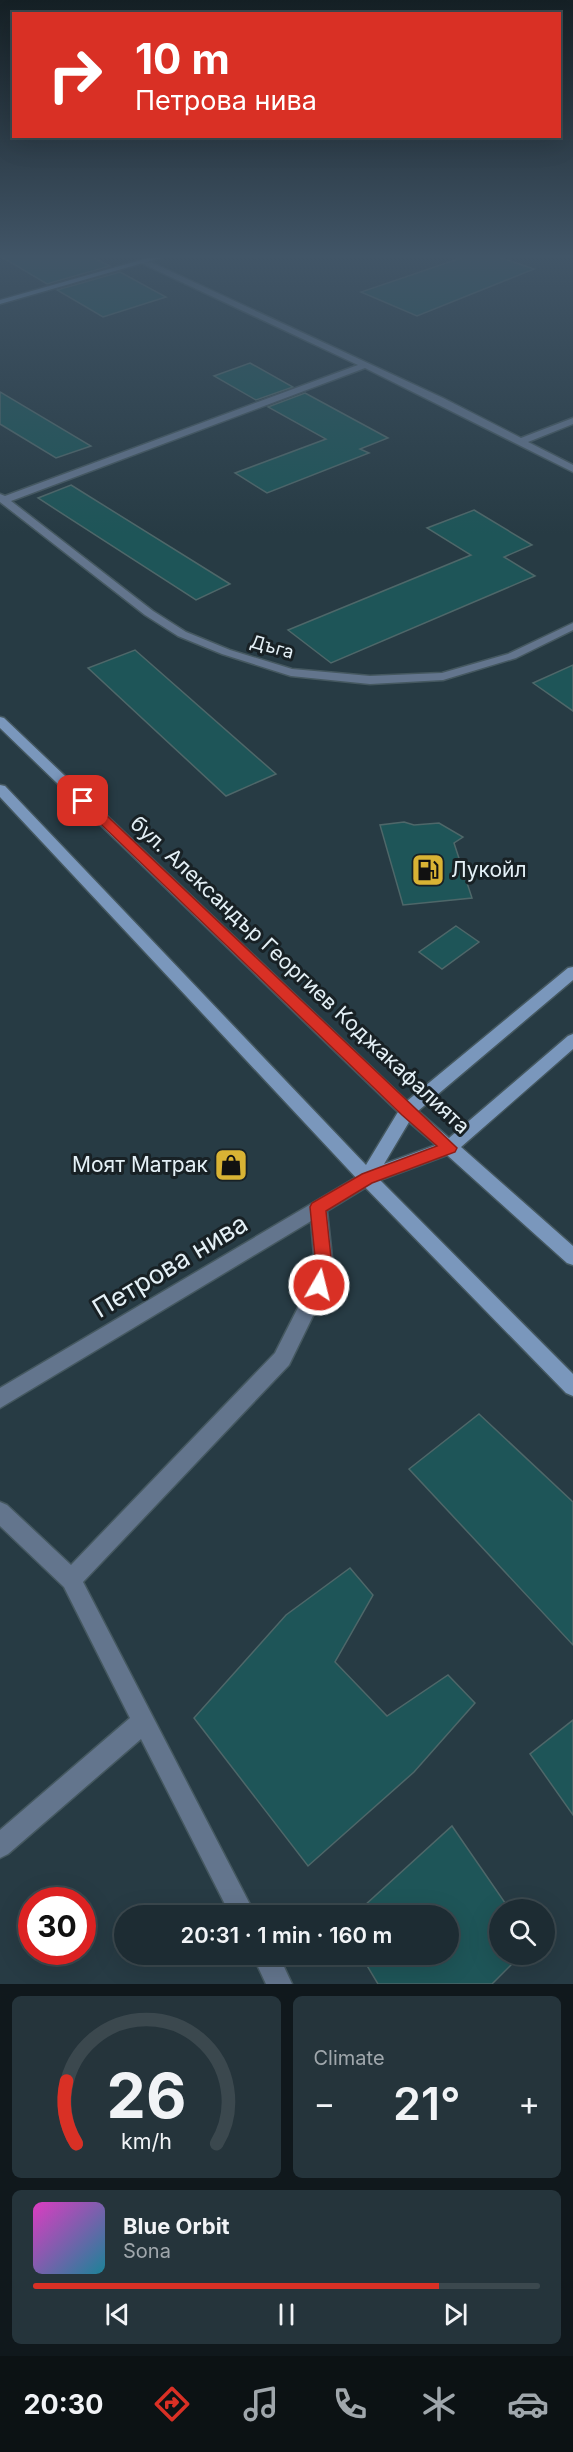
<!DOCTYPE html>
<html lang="en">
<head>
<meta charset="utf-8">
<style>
	body { margin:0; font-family:Inter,sans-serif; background:#25343b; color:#f1f3f6; height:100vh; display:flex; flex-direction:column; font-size:22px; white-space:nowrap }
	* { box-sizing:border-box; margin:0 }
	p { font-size:20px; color:#a0a7ac }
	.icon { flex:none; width:33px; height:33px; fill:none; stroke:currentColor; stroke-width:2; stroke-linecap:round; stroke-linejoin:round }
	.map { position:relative; height:1984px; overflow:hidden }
	.side { display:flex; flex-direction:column; gap:12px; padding:12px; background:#10181c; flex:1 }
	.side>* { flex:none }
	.guide { position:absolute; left:12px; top:12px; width:549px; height:126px; border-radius:0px; box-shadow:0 6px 24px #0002,0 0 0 2px #3b484e; background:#d93025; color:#fff; overflow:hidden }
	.buttons { position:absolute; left:489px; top:1899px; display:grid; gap:12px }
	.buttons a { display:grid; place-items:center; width:66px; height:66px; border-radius:50%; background:#1d2c33; box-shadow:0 6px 24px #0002,0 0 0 2px #3b484e; font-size:30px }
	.speed { position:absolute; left:18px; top:1887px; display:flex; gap:12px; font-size:30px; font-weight:700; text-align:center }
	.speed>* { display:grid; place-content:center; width:78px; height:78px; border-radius:50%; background:#1d2c33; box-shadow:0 6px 24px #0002,0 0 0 2px #3b484e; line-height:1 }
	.speed .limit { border:9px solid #d22; background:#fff; color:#111 }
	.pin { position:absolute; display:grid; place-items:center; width:51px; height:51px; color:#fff; margin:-26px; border-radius:12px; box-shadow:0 3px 9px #0006 }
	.me { position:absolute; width:66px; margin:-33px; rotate:8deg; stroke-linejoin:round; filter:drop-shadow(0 0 4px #0008) }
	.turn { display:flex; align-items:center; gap:21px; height:126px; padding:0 24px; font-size:27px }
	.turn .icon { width:78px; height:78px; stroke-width:2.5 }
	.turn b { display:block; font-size:42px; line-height:51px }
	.big { font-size:45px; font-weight:600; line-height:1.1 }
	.side .card { flex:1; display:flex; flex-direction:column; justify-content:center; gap:9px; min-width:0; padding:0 21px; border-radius:9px; background:#25343b }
	.side .dial { align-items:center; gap:0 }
	.dial svg { height:156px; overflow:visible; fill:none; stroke:#3b484e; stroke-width:7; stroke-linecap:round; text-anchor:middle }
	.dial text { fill:#f1f3f6; stroke:none }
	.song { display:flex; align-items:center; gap:18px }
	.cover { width:72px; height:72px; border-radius:9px; background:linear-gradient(135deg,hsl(310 70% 55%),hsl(190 70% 35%)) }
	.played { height:6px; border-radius:3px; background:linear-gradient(90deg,#d93025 80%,#3b484e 80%) }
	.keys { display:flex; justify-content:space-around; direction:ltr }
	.heat { display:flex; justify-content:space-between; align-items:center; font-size:33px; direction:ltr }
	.side .tiles { flex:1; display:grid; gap:12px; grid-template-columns:1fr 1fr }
	.card:last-child { grid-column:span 2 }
	.trip { position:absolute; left:114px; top:1905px; width:345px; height:60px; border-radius:30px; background:#1d2c33; box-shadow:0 6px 24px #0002,0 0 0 2px #3b484e; font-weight:600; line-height:60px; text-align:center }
	.tab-bar { display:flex; height:96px; justify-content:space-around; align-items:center; background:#0c1214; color:#a0a7ac }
	.tab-bar .icon { width:42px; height:42px }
	.tab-bar .on { color:#d93025 }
	.tab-bar b { font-size:27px; color:#f1f3f6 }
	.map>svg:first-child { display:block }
	.building { fill:#1e5558; stroke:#4e6769; stroke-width:1.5 }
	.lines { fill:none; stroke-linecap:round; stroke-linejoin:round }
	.street-casing { stroke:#455860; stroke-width:3 }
	.secondary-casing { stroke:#455860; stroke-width:3 }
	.street { fill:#63758d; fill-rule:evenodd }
	.secondary { fill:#7a97bc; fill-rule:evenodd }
	.route { fill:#d93025; stroke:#8d1f18; stroke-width:1.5 }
	.labels { text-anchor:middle; stroke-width:6; stroke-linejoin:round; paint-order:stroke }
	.far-street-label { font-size:18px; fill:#e4f0f6; stroke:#182125 }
	.poi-label { font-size:21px; fill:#e4f0f6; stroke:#182125; text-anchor:start }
	.street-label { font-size:21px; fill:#e4f0f6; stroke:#182125 }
	.near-street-label { font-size:26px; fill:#e4f0f6; stroke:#182125 }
</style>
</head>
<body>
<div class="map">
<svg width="573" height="1984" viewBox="0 0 573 1984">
	<rect width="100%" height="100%" fill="#273b44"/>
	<g class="building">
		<path d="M0 256H90L110 266 47 284Z"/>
		<path d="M467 256H496L534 269 417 316 361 292Z"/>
		<path d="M120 272 166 297 103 317 57 290Z"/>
		<path d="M250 363 293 387 256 400 214 376Z"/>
		<path d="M0 392 91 446 56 458 0 424Z"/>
		<path d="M305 393 388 438 360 449 369 453 267 493 235 473 326 439 268 407Z"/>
		<path d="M71 485 230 584 196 600 38 498Z"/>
		<path d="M474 510 532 545 504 557 535 576 331 663 288 630 471 555 427 528Z"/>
		<path d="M135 650 276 774 226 796 88 668Z"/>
		<path d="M573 665V711L533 683Z"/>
		<path d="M404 822 414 825 439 823 463 837 454 843 472 898 403 905 380 825Z"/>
		<path d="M456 926 479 942 442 969 419 952Z"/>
		<path d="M479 1414 573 1502V1645L409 1469Z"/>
		<path d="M350 1568 373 1595 335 1662 387 1716 448 1675 475 1703 414 1772 308 1866 194 1718 286 1615Z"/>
		<path d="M573 1720V1815L530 1754Z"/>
		<path d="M452 1826 510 1910H500V1954H522L492 1984H378L360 1954H448V1916H353Z"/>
	</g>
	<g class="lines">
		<defs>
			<g id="street">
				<path d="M144 259 443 398 521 438 573 418V424L528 442 573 465V472L365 368 11 501 153 611 186 632 230 650 292 669 370 676 442 673 508 654 573 623V630L516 658 443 680 370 684 291 676 222 654 178 636 145 615 0 502V494L5 496 358 365 141 263Z"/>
				<path d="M367 1171 373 1173 375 1178 373 1183 327 1211 333 1267 328 1285 289 1365 83 1582 256 1916H231L141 1739 8 1854 0 1858V1830L130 1718 64 1587 0 1526V1502L7 1505 71 1565 275 1353 310 1284 315 1267 311 1221 0 1408V1388Z"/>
				<path d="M252 1954H278L292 1984H266Z"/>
			</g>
			<g id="secondary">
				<path d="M155 256H167L0 304V300Z"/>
				<path d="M0 717 4 718 407 1101 568 968 573 967V980L418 1111 449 1138 568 1036 573 1034V1049L461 1147 573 1246V1265L567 1263 447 1155 380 1180 573 1374V1396L566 1393 361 1183 0 797V785L5 786 366 1165 398 1112 0 728ZM409 1122 436 1145 384 1164Z"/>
			</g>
		</defs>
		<use href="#street" class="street-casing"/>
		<use href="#secondary" class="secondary-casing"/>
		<use href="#street" class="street"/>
		<use href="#secondary" class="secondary"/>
	</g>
	<linearGradient id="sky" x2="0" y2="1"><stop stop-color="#152025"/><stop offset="0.48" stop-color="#415567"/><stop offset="1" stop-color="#415567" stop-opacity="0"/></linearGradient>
	<rect width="573" height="534" fill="url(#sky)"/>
	<path class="route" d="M83 797 88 798 457 1148 455 1152 372 1183 326 1211 332 1267 324 1291 319 1293 313 1291 310 1285 316 1267 310 1207 312 1203 362 1174 437 1146 402 1115 79 803V798Z"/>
	<defs>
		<symbol id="fuel-square" viewBox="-11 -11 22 22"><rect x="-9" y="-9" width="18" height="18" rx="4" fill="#d9b334" stroke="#182125"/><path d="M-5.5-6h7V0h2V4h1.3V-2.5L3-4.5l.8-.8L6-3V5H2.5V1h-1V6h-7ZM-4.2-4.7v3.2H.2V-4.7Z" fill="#111"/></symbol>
		<symbol id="shop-square" viewBox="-11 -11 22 22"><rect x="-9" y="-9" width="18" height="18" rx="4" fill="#d9b334" stroke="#182125"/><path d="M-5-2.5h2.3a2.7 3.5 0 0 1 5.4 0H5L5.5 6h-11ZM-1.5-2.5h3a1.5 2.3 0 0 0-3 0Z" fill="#111"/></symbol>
	</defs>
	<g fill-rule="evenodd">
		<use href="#fuel-square" x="409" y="851" width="38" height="38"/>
		<use href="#shop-square" x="212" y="1146" width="38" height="38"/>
	</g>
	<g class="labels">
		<g class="far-street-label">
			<text transform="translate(272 647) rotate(16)" y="6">Дъга</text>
		</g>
		<g class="poi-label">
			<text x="451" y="877">Лукойл</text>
			<text x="208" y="1172" text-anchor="end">Моят Матрак</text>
		</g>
		<g class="street-label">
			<text transform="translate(300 975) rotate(43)" y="7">бул. Александър Георгиев Коджакафалията</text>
		</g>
		<g class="near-street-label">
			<text transform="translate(170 1266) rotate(-31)" y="9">Петрова нива</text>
		</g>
	</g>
</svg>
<div class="buttons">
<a><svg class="icon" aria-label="search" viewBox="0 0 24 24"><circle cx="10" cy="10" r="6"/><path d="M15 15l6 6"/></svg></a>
</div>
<div class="speed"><div class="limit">30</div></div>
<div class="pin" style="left:83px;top:801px;background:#d93025"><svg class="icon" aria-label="arrive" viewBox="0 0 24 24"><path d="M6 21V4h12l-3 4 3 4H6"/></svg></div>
<svg class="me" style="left:319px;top:1285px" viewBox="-20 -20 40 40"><circle r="17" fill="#d93025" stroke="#fff" stroke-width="3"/><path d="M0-11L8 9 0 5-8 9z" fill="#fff"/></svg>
<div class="trip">20:31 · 1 min · 160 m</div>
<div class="guide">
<div class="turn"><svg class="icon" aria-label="right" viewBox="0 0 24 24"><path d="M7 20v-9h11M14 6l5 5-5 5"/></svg><div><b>10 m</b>Петрова нива</div></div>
</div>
</div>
<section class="side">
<div class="tiles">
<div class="card dial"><svg viewBox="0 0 100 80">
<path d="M14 69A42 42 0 1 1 86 69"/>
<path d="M14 69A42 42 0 0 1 9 37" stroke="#d93025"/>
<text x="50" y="56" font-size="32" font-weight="700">26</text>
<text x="50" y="72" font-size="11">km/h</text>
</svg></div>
<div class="card"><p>Climate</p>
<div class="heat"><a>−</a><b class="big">21°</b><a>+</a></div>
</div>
<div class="card">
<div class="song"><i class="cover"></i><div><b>Blue Orbit</b><p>Sona</p></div></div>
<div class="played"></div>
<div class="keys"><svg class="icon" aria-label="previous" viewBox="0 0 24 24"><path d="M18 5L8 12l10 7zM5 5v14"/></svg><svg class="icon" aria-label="pause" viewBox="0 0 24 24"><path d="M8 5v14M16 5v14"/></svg><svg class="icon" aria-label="next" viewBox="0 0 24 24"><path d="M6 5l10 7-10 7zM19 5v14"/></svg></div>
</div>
</div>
</section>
<nav class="tab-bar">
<b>20:30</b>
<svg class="icon on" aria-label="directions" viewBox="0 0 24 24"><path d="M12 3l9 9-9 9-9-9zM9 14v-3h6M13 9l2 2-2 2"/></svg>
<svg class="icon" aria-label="music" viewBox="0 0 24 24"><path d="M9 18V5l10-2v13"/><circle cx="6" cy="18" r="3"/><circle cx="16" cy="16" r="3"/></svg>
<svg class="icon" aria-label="phone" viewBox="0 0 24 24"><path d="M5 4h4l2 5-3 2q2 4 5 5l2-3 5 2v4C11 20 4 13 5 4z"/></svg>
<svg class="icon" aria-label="climate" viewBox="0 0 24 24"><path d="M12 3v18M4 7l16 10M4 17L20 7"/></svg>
<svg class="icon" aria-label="car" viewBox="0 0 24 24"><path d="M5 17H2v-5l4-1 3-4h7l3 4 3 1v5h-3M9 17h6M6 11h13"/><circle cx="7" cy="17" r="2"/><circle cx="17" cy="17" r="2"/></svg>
</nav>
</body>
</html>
